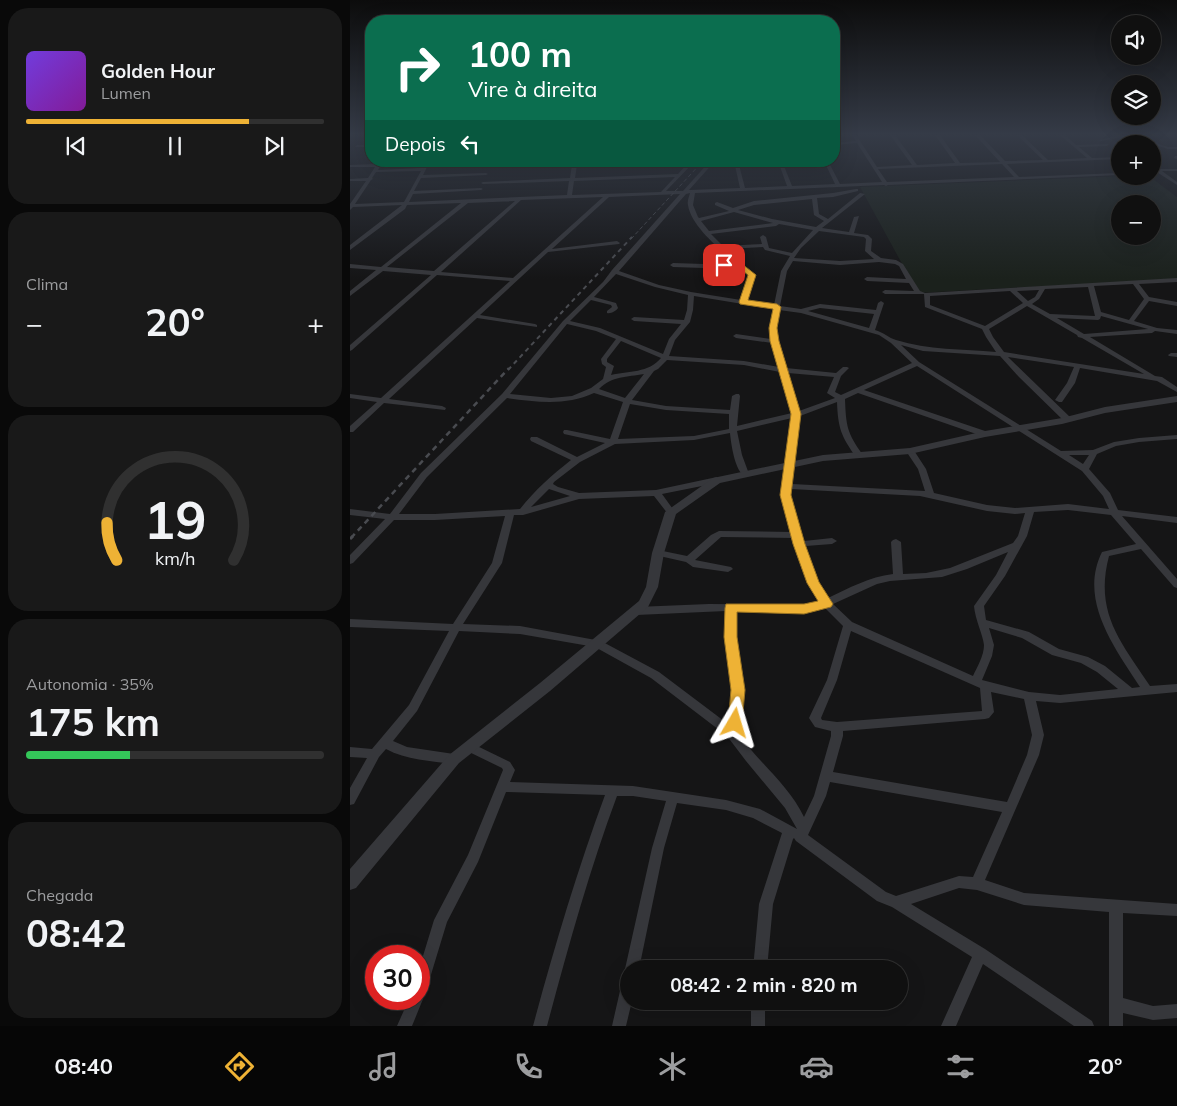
<!DOCTYPE html>
<html lang="pt">
<head>
<meta charset="utf-8">
<style>
	body { margin:0; font-family:Mulish,sans-serif; background:#191919; color:#f1f3f6; height:100vh; display:flex; flex-direction:column; font-size:19px; white-space:nowrap }
	* { box-sizing:border-box; margin:0 }
	p { font-size:16px; color:#9c9d9f }
	.icon { flex:none; width:28px; height:28px; fill:none; stroke:currentColor; stroke-width:2; stroke-linecap:round; stroke-linejoin:round }
	.map { position:relative; flex:1; overflow:hidden }
	.details { display:flex; flex-direction:column; gap:8px; padding:8px; background:#090909; width:350px }
	.details>* { flex:none }
	.banner { position:absolute; left:15px; top:15px; width:475px; height:152px; border-radius:20px; box-shadow:0 5px 20px #0002,0 0 0 1px #303030; background:#0b6e4f; color:#fff; overflow:hidden }
	.fabs { position:absolute; left:761px; top:15px; display:grid; gap:10px }
	.fabs a { display:grid; place-items:center; width:50px; height:50px; border-radius:50%; background:#101010; box-shadow:0 5px 20px #0002,0 0 0 1px #303030; font-size:25px }
	.speed { position:absolute; left:15px; top:945px; display:flex; gap:10px; font-size:25px; font-weight:700; text-align:center }
	.speed>* { display:grid; place-content:center; width:65px; height:65px; border-radius:50%; background:#101010; box-shadow:0 5px 20px #0002,0 0 0 1px #303030; line-height:1 }
	.speed .limit { border:8px solid #d22; background:#fff; color:#111 }
	.pin { position:absolute; display:grid; place-items:center; width:42px; height:42px; color:#fff; margin:-21px; border-radius:10px; box-shadow:0 2px 8px #0006 }
	.me { position:absolute; width:55px; margin:-28px; rotate:7deg; stroke-linejoin:round; filter:drop-shadow(0 0 4px #0008) }
	.turn { display:flex; align-items:center; gap:18px; height:105px; padding:0 20px; font-size:22px }
	.turn .icon { width:65px; height:65px; stroke-width:2.5 }
	.turn b { display:block; font-size:35px; line-height:42px }
	.then { display:flex; align-items:center; height:48px; padding:0 20px; background:#0003; gap:10px; font-size:19px }
	.big { font-size:38px; font-weight:700; line-height:1.1 }
	.details .card { flex:1; display:flex; flex-direction:column; justify-content:center; gap:8px; min-width:0; padding:0 18px; border-radius:20px; background:#191919 }
	.details .dial { align-items:center; gap:0 }
	.dial svg { height:130px; overflow:visible; fill:none; stroke:#303030; stroke-width:7; stroke-linecap:round; text-anchor:middle }
	.dial text { fill:#f1f3f6; stroke:none }
	.song { display:flex; align-items:center; gap:15px }
	.cover { width:60px; height:60px; border-radius:8px; background:linear-gradient(135deg,hsl(260 70% 55%),hsl(290 70% 35%)) }
	.played { height:5px; border-radius:2px; background:linear-gradient(90deg,#eeb235 75%,#303030 75%) }
	.keys { display:flex; justify-content:space-around; direction:ltr }
	.heat { display:flex; justify-content:space-between; align-items:center; font-size:28px; direction:ltr }
	.charge { height:8px; border-radius:4px; background:linear-gradient(90deg,#34c759 35%,#303030 0) }
	.trip { position:absolute; left:270px; top:960px; width:288px; height:50px; border-radius:25px; background:#101010; box-shadow:0 5px 20px #0002,0 0 0 1px #303030; font-weight:700; line-height:50px; text-align:center }
	.dock { display:flex; height:80px; justify-content:space-around; align-items:center; background:#060606; color:#9c9d9f }
	.dock .icon { width:35px; height:35px }
	.dock .active { color:#eeb235 }
	.dock b { font-size:22px; color:#f1f3f6 }
	main { display:flex; flex:1; min-height:0 }
	.map>svg:first-child { display:block }
	.green { fill:#1b211c; fill-rule:evenodd }
	.lines { fill:none; stroke-linecap:round; stroke-linejoin:round }
	.pedestrian { fill:#36373b; fill-rule:evenodd }
	.minor { fill:#36373b; fill-rule:evenodd }
	.tertiary { fill:#36373b; fill-rule:evenodd }
	.rail-far3 { stroke:#494b50; stroke-width:1; stroke-dasharray:4 2.5; stroke-linecap:butt }
	.rail-far2 { stroke:#494b50; stroke-width:2; stroke-dasharray:4.5 4; stroke-linecap:butt }
	.rail-far1 { stroke:#494b50; stroke-width:2.5; stroke-dasharray:5.5 4.5; stroke-linecap:butt }
	.rail { stroke:#494b50; stroke-width:3; stroke-dasharray:8 5.5; stroke-linecap:butt }
	.route { fill:#eeb235; stroke:#9b7422 }
</style>
</head>
<body>
<main>
<section class="details">
<div class="card">
<div class="song"><i class="cover"></i><div><b>Golden Hour</b><p>Lumen</p></div></div>
<div class="played"></div>
<div class="keys"><svg class="icon" aria-label="previous" viewBox="0 0 24 24"><path d="M18 5L8 12l10 7zM5 5v14"/></svg><svg class="icon" aria-label="pause" viewBox="0 0 24 24"><path d="M8 5v14M16 5v14"/></svg><svg class="icon" aria-label="next" viewBox="0 0 24 24"><path d="M6 5l10 7-10 7zM19 5v14"/></svg></div>
</div>
<div class="card"><p>Clima</p>
<div class="heat"><a>−</a><b class="big">20°</b><a>+</a></div>
</div>
<div class="card dial"><svg viewBox="0 0 100 80">
<path d="M14 69A42 42 0 1 1 86 69"/>
<path d="M14 69A42 42 0 0 1 8 46" stroke="#eeb235"/>
<text x="50" y="56" font-size="32" font-weight="700">19</text>
<text x="50" y="72" font-size="11">km/h</text>
</svg></div>
<div class="card"><p>Autonomia · 35%</p><b class="big">175 km</b><div class="charge"></div></div>
<div class="card"><p>Chegada</p><b class="big">08:42</b></div>
</section>
<div class="map">
<svg width="827" height="1026" viewBox="0 0 827 1026">
	<rect width="100%" height="100%" fill="#151516"/>
	<path class="green" d="M775 176H799L827 197V279L568 293 510 187ZM770 204H802V236H770Z"/>
	<g class="lines">
		<path class="pedestrian" d="M779 135H781L821 148 818 149 779 137Z"/>
		<g class="minor">
			<path d="M502 135H506L527 167 562 165 540 135H545L567 165 605 163 585 135H590L610 163 650 162 625 135H630L655 161 693 160 667 135H672L698 160 737 158 710 135H715L726 145 759 144 757 146 729 147 742 158 770 157V159L657 164 669 177 770 173V175L538 185 536 186 534 185 345 193 343 205 348 217 349 218 379 211 365 205V203L367 202 383 208 404 201 483 193 506 189H508V191L483 197 467 198 469 214 478 219 510 193 515 194 472 228 499 232 504 217 509 216 504 233 518 235 522 239 521 251 531 258 546 260 553 264 570 291 575 293 827 278V282L789 284 799 297 827 302V306L799 301 784 321 807 328 827 330V334L805 331 802 333 740 337 805 376 812 377 827 387V392L807 381 730 368 725 383 712 402H709L705 400 717 383 724 367 658 357 721 418 722 420 718 422H715L669 377 650 356 573 351 551 345 569 362 711 451 743 450 764 442 789 438 827 435V439L789 442 766 446 747 454 739 469 760 493 768 510 827 517V523L772 516 827 579V588L824 587 791 549 759 556C744 613 771 642 800 686L827 684V692L710 703 686 701 694 735 689 755 635 880 674 893 827 904V916L773 913V998L803 1006 827 1004V1018L803 1020 773 1013V1026H759V912L674 905 627 890 609 888 561 904 635 949 742 1021 744 1026H724L633 964 606 1026H591L622 957 542 907 527 901 446 841 444 838 443 839 423 904 417 969H403L409 904 432 833 403 818 376 810 327 803 314 848 289 969H279V975L275 969 302 848 316 801 283 796H267C239 871 218 948 197 1026H183C204 948 227 871 255 795L156 792 128 862 97 922 76 991 72 997 73 999 62 1026H47L59 999H69V969L84 920 118 855 153 770 152 768 115 750 113 747 115 744 119 742 123 744 160 762 165 770 160 782 283 786 376 800 410 809 447 829 435 808 396 761 377 736 301 678 245 647 170 634 109 631 67 711 43 741 57 747 104 754 108 756 110 759 108 762 104 764C81 761 56 760 36 749L29 757 4 804 0 805V788L17 758 0 757V747L22 749 59 705 99 631 0 627V619L103 624 142 563 155 516 85 520H44L3 563 0 564V555L35 519 0 515V509L40 514 71 473 152 394 213 321 253 282 262 270 330 194 259 197 202 249 267 241 270 243 269 244 198 252 130 315 185 324 187 325V327L127 318 39 399 92 406 96 408 95 410 34 403 3 432H0V426L27 402 0 398V394L31 398 160 281 87 275 2 350 0 351V345L81 275 33 271 0 296V291L26 270 0 268V264L31 267 111 203 57 205 55 209 0 250V245L52 205 3 207 0 210V204L16 181H0V179L18 178 25 167H0V165L27 164 29 161H33L28 170 72 168 75 161H91L79 163 73 175 136 173 138 174 136 175 71 178 64 191 131 188 133 189 131 190 63 194 59 202 217 195 219 181 133 184 131 183 133 182 220 178 222 165 138 168 136 167 138 166 222 162 223 161H300L227 165 225 178 328 174 340 161H345L316 191H333L360 161H365L339 190 390 188 384 161H388L395 188 437 186 428 161H432L442 186 485 184 474 161H478L490 184 532 182 507 143 484 145V143L506 141ZM652 164 664 177 537 182 528 169ZM71 171 54 202 5 204 21 180 23 179 22 178 26 172ZM325 177 311 192 222 195 224 181ZM340 193C339 197 337 201 338 205 341 226 369 248 384 262L354 264 323 263 320 265 323 267 354 268 387 265 399 275 391 300 341 292 309 285 269 271 336 194ZM253 197 163 278 91 272 171 200ZM462 199 464 215 474 221 466 227 422 219 388 210 404 205ZM165 201 84 271 37 267 118 203ZM384 212 423 223 359 231 351 221ZM429 224 463 230 442 253 419 248 416 237 413 235 410 237 412 244 373 246 361 234 426 226ZM469 231 514 237 516 239 515 251 524 259 490 261 444 258 451 248ZM413 247 415 250 440 256 431 271 424 305 397 301 405 275 377 249ZM443 261 490 265 529 262 545 264 549 266 556 279 517 277 514 279 517 281 559 283 564 291 535 290 532 292 535 294H574L575 307 632 329 636 337 646 352C613 349 578 350 546 340 539 338 533 332 525 330L534 303 531 301 528 303 526 310 470 304 451 309 430 306 437 271ZM266 274 305 287 338 295 337 310 334 320 284 317 281 319 284 321 331 324 319 339 313 354 250 328 220 321 241 300 261 305 262 307 257 311V313C261 314 266 311 268 308L266 303 244 297ZM783 284 794 299 779 320 751 312 744 286ZM738 287 745 316 700 314 682 304 689 299 695 289ZM689 290 685 297 678 301 667 291ZM660 291 673 303 635 326 580 305V296ZM344 296 423 309 420 328 421 339 386 334 383 336 386 338 422 343 429 367 394 361 319 356 325 340 340 322 343 310ZM677 306 727 335 728 337 732 338 794 374 654 352 643 337 639 329ZM470 308 524 314 519 328 458 311ZM429 310 451 313 529 335 541 343 562 363 491 395 485 392 491 376 499 368 497 367H493L486 373 436 368 428 341 426 328ZM751 316 798 329 734 334 707 318 748 320 750 319ZM217 324 246 331 266 339 251 359 252 364 256 367 253 379 241 388 222 396 201 398 160 394ZM271 341 311 358C299 373 278 371 261 375L264 366 257 362V359ZM317 360 394 365 430 372 442 413 387 426 390 396 389 394H386L382 396 380 410 316 406 282 400 304 371 308 369ZM567 366 732 471 753 496 759 509 718 504 665 508 637 505 584 493 576 469 563 449H560L556 451 568 469 575 491 442 484 450 416 487 402C488 428 491 436 506 457H512L513 455C497 433 496 426 495 399L508 393 632 436H638L639 434 638 432 514 390ZM438 373 484 377 477 393 485 398 449 411ZM294 374 275 398 249 389C262 376 277 377 294 374ZM244 393 273 402 260 439 217 430H214L213 432 214 434 255 443 227 457 187 437H181L180 439 181 441 221 460C202 475 185 490 170 509L85 514H49L77 477 157 398C187 402 216 406 244 393ZM280 404 316 410 379 414V429L344 436 268 439ZM442 418 432 495 435 510 442 532 369 531 361 535 337 556 308 550 303 553 305 555 336 562 343 567 378 572 383 569 381 567 345 560 371 537 444 538V544L458 583 470 601 454 605 359 604 286 607 282 609 281 611 282 613 286 615 376 611C376 619 375 627 375 634 378 664 386 694 378 724L309 672 251 641 170 626 113 624 152 563 164 515H173L229 499 304 496 318 514 321 515 325 512 312 494 367 483 371 480 367 477 306 490 229 493 208 487 203 484 204 482 230 462 265 444 344 440 380 433C381 444 385 472 395 476L399 474 392 455 387 431ZM719 455H739L733 464ZM199 489 220 496 181 507ZM441 489 570 496 637 511 665 514 675 513 668 536 663 543 600 568 576 573 553 574 551 542 546 539 543 540 541 542 543 574C519 577 499 588 478 598L468 583 456 546 482 544 487 541 482 538 454 541C448 524 439 506 441 489ZM718 510 761 515 786 544 752 552C728 600 765 648 790 687L782 688 755 666 738 657 709 649 679 632 636 620 634 606 655 576 677 536 684 512ZM658 552 646 575 624 606C625 619 633 635 634 645 634 656 627 667 623 676L502 622 483 604 527 584 540 581 592 577 617 569ZM474 607 493 626 477 680 459 718 465 727 481 731V736L464 796 454 817C438 784 407 761 387 732 398 691 384 653 386 611L454 613ZM639 628 672 638 702 655 731 663 747 672 768 689 710 695 679 692 632 680 642 656 644 645ZM501 631 630 688 632 711 487 722 472 720 471 718 487 680ZM641 692 674 699 682 735 677 755 657 802 483 772 493 736V731L635 719 639 718 644 712ZM480 782 652 812 623 877 609 876 546 896 536 892 458 835 476 796Z"/>
			<path d="M771 135H783L751 141 749 140Z"/>
			<path d="M7 145H21V147H5Z"/>
			<path d="M819 147H827V149H817Z"/>
			<path d="M825 156H827V159L824 158Z"/>
			<path d="M802 166 808 169H827V171H812L827 182V185L802 169Z"/>
			<path d="M821 353H827V357L819 356 818 355Z"/>
			<path d="M279 975V1001H282L276 1026H262L272 982 274 977Z"/>
			<rect x="401" y="1001" width="14" height="25"/>
		</g>
		<path class="tertiary" d="M827 396V402L755 413 712 424 635 437 560 454 473 461 370 483 326 514 314 553 308 587 298 607 200 691 109 763 6 888 0 890V869L99 755 190 683 289 601 296 587 302 553 315 512 363 478 473 455 560 448 635 431 712 418 755 407Z"/>
		<path class="rail-far3" d="M281 239 353 161"/>
		<path class="rail-far2" d="M158 370 282 237"/>
		<path class="rail-far1" d="M1 538 159 368"/>
		<path class="rail" d="M0 539 3 536"/>
	</g>
	<linearGradient id="sky" x2="0" y2="1"><stop stop-color="#0c0c0c"/><stop offset="0.48" stop-color="#353b47"/><stop offset="1" stop-color="#353b47" stop-opacity="0"/></linearGradient>
	<rect width="827" height="279" fill="url(#sky)"/>
	<path class="route" d="M387 260 406 275 398 300 427 304 431 307 427 328 429 341 451 414 441 495 455 544 469 582 483 604 481 607 454 614 387 612V637L395 690 392 723 390 727 385 729 380 727 378 723 381 690 374 637 375 608 376 604H454L468 601 457 583 443 544 430 495 441 414 420 341 419 328 423 309 390 304 389 302 398 275 385 265 374 267 370 265Z"/>
</svg>
<div class="fabs">
<a><svg class="icon" aria-label="sound" viewBox="0 0 24 24"><path d="M4 9h4l5-4v14l-5-4H4zM17 9q2 3 0 6"/></svg></a>
<a><svg class="icon" aria-label="layers" viewBox="0 0 24 24"><path d="M12 4l9 5-9 5-9-5zM3 14l9 5 9-5"/></svg></a>
<a>+</a>
<a>−</a>
</div>
<div class="speed"><div class="limit">30</div></div>
<div class="pin" style="left:374px;top:265px;background:#d93025"><svg class="icon" aria-label="arrive" viewBox="0 0 24 24"><path d="M6 21V4h12l-3 4 3 4H6"/></svg></div>
<svg class="me" style="left:385px;top:723px" viewBox="-20 -20 40 40"><path d="M0-17L14 15 0 8-14 15z" fill="#eeb235" stroke="#fff" stroke-width="4"/></svg>
<div class="trip">08:42 · 2 min · 820 m</div>
<div class="banner">
<div class="turn"><svg class="icon" aria-label="right" viewBox="0 0 24 24"><path d="M7 20v-9h11M14 6l5 5-5 5"/></svg><div><b>100 m</b>Vire à direita</div></div>
<div class="then">Depois<svg class="icon" aria-label="left" viewBox="0 0 24 24"><path d="M17 20v-9H6M10 6l-5 5 5 5"/></svg></div>
</div>
</div>
</main>
<nav class="dock">
<b>08:40</b>
<svg class="icon active" aria-label="directions" viewBox="0 0 24 24"><path d="M12 3l9 9-9 9-9-9zM9 14v-3h6M13 9l2 2-2 2"/></svg>
<svg class="icon" aria-label="music" viewBox="0 0 24 24"><path d="M9 18V5l10-2v13"/><circle cx="6" cy="18" r="3"/><circle cx="16" cy="16" r="3"/></svg>
<svg class="icon" aria-label="phone" viewBox="0 0 24 24"><path d="M5 4h4l2 5-3 2q2 4 5 5l2-3 5 2v4C11 20 4 13 5 4z"/></svg>
<svg class="icon" aria-label="climate" viewBox="0 0 24 24"><path d="M12 3v18M4 7l16 10M4 17L20 7"/></svg>
<svg class="icon" aria-label="car" viewBox="0 0 24 24"><path d="M5 17H2v-5l4-1 3-4h7l3 4 3 1v5h-3M9 17h6M6 11h13"/><circle cx="7" cy="17" r="2"/><circle cx="17" cy="17" r="2"/></svg>
<svg class="icon" aria-label="filters" viewBox="0 0 24 24"><path d="M4 7h16M4 17h16"/><circle cx="9" cy="7" r="2"/><circle cx="15" cy="17" r="2"/></svg>
<b>20°</b>
</nav>
</body>
</html>
